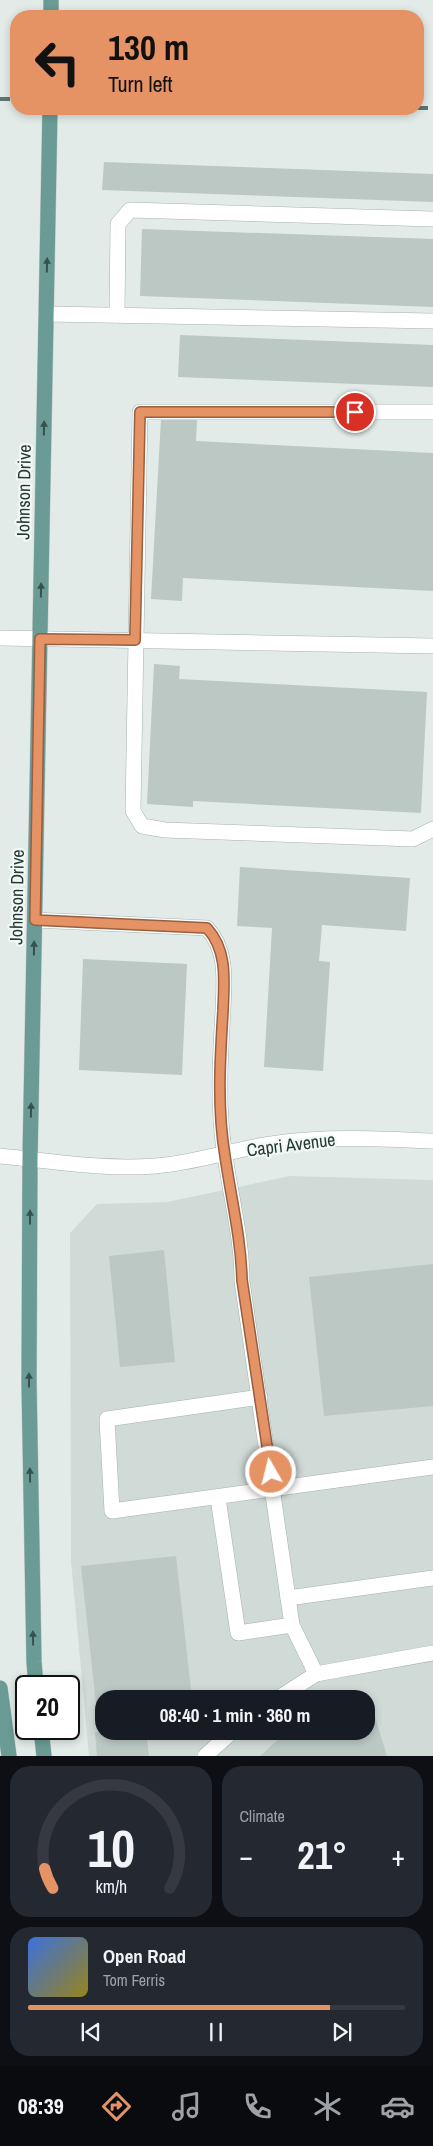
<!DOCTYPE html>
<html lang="en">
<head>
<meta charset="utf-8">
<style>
	body { margin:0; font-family:"Archivo Narrow",sans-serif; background:#242831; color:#f1f3f6; height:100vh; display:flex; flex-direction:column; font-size:19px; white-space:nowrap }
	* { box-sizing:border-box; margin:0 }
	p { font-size:16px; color:#9ea1a6 }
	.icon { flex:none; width:28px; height:28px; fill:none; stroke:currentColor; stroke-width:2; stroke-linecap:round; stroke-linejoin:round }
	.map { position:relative; height:1756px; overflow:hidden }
	.side { display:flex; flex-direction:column; gap:10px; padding:10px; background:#0d0f14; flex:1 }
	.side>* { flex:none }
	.hud { position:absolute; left:10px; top:10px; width:414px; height:105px; border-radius:20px; box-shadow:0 2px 8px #0003; background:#e59265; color:#111; overflow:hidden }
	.speed { position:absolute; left:15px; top:1675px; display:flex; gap:10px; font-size:25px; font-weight:700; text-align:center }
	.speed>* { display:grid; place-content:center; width:65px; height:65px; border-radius:50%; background:#171b24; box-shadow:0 2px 8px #0003; line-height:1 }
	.speed .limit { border:2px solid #111; border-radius:8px; background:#fff; color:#111 }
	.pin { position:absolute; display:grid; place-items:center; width:42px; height:42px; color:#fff; margin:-21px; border:2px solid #fff; border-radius:50%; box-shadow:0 1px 5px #0007 }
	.me { position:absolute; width:55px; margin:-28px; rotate:352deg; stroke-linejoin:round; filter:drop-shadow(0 0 4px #0008) }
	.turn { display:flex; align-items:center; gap:18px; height:105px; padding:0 15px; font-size:22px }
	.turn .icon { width:65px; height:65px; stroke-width:2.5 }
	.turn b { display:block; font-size:35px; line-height:42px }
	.big { font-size:38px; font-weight:800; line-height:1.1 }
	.side .card { flex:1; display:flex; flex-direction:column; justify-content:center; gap:8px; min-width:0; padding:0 18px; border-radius:20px; background:#242831 }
	.side .dial { align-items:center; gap:0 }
	.dial svg { height:130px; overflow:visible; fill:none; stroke:#363941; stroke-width:7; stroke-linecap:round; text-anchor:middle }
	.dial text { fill:#f1f3f6; stroke:none }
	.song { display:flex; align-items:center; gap:15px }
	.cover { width:60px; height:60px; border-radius:8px; background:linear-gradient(135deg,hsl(220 70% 55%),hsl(50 70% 35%)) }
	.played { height:5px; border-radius:2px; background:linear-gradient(90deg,#e59265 80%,#363941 80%) }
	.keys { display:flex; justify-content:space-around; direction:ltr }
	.heat { display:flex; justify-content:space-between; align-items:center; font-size:28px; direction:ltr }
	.side .tiles { flex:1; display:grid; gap:10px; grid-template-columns:1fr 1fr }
	.card:last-child { grid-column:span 2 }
	.trip { position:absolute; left:95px; top:1690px; width:280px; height:50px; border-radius:20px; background:#171b24; box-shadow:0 2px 8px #0003; font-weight:800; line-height:50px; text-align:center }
	.tab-bar { display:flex; height:80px; justify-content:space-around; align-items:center; background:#090b0e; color:#9ea1a6 }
	.tab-bar .icon { width:35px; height:35px }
	.tab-bar .on { color:#e59265 }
	.tab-bar b { font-size:22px; color:#f1f3f6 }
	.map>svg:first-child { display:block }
	.built { fill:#d0dbd7; fill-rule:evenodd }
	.building { fill:#bbc8c4 }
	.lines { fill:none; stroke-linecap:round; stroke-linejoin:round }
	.minor-casing { stroke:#a5b2af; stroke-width:16 }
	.major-casing { stroke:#c2c8c7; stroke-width:16 }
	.minor { stroke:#fff; stroke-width:15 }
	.major { stroke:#6a9c95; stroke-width:15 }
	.rail { stroke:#5e7672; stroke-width:4; stroke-dasharray:10 5; stroke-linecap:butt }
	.oneway { fill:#36524e }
	.route-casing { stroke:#955f42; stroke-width:12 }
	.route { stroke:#e59265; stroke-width:9 }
	.labels { text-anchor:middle; stroke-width:4.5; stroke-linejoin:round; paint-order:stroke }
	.street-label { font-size:18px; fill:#243a36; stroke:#f2f8f5 }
</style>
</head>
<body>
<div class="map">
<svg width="433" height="1756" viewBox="0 0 433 1756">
	<rect width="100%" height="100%" fill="#e2ebe8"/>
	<path class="built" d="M290 1176 433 1180V1756H89L71 1561 70 1233 97 1204 167 1202ZM104 1699H366V1731H104Z"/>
	<g class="building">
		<path d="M104 162 433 174V202L102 190Z"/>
		<path d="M142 229 433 239V307L140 296Z"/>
		<path d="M180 335 433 345V387L178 377Z"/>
		<path d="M161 419 197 420 196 441 433 453V591L183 578 182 601 151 599Z"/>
		<path d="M154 664 180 666 179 679 427 692 421 813 193 801V807L147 804Z"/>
		<path d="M240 867 410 878 406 931 322 925 319 961 330 962 323 1071 264 1067 272 928 237 926Z"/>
		<path d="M83 959 187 964 182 1075 79 1070Z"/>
		<path d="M164 1250 175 1362 120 1367 109 1256Z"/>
		<path d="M433 1264V1406L324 1416 309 1277Z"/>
		<path d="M176 1556 192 1699H104V1731H146L149 1756H97L95 1732H99L81 1566Z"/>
		<path d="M371 1704 387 1756H260L282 1736 277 1731H366V1705Z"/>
	</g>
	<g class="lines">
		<defs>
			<g id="minor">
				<path d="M46 314 433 321"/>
				<path d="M117 315 118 224 130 210 433 219"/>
				<path d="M433 412H140L133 811 142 826 165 830 413 839 433 829"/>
				<path d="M0 638 433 646"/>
				<path d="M35 920 207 928C228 951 224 981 223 1011 220 1060 217 1107 225 1156 231 1198 242 1238 242 1281L288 1598 433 1578"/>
				<path d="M0 1156C51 1161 104 1170 155 1166 197 1163 236 1148 278 1143 329 1136 381 1139 433 1141"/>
				<path d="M260 1397 107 1419 112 1511 433 1467"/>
				<path d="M218 1498 238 1633 292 1625"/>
				<path d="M288 1598 292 1625 316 1674"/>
				<path d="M277 1699 316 1674 433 1653"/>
				<path d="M205 1756 233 1731"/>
			</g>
			<g id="major">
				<path d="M51 0V16"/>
				<path d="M36 1686 34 1662 29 1382 30 1159 50 109"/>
				<path d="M0 1688 9 1756"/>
				<path d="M41 1729 44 1756"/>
			</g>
		</defs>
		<use href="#minor" class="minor-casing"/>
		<use href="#major" class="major-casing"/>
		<use href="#minor" class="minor"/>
		<use href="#major" class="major"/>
		<g class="rail">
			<path d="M0 99H16"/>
			<path d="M418 108H433"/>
		</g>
	</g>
	<defs><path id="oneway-solid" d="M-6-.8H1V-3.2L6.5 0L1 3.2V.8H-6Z" transform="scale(1.25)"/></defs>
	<g class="oneway">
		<use href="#oneway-solid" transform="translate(47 265) rotate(-89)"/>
		<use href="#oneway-solid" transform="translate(44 428) rotate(-89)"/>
		<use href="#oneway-solid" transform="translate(41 590) rotate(-89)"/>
		<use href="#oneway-solid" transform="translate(34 948) rotate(-89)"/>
		<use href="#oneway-solid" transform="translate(31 1110) rotate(-89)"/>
		<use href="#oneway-solid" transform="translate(30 1217) rotate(-90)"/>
		<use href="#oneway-solid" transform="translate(29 1380) rotate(-90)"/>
		<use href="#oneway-solid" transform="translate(30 1475) rotate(-91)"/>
		<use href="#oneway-solid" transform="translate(33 1638) rotate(-91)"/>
	</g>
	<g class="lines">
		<defs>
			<path id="route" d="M271 1472 242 1280C241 1238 231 1198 225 1156 217 1108 220 1059 223 1011 224 981 228 951 207 928L35 920 40 639 135 640 140 412H355"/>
		</defs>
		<use href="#route" class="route-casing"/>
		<use href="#route" class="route"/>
	</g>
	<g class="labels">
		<g class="street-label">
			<text transform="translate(24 492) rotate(-89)" y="6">Johnson Drive</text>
			<text transform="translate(17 897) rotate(-89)" y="6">Johnson Drive</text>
			<text transform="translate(291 1145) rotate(-7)" y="6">Capri Avenue</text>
		</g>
	</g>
</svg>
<div class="speed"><div class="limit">20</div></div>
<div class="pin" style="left:355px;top:412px;background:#d93025"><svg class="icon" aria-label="arrive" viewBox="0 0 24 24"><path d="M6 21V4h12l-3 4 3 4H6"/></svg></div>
<svg class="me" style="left:271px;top:1472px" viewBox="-20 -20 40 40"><circle r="17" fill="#e59265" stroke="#fff" stroke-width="3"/><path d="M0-11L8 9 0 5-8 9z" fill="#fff"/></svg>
<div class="trip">08:40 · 1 min · 360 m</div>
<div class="hud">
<div class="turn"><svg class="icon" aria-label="left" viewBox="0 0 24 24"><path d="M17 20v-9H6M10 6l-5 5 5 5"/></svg><div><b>130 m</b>Turn left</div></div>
</div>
</div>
<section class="side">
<div class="tiles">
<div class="card dial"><svg viewBox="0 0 100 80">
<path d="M14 69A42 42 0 1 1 86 69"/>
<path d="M14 69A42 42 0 0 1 9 57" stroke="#e59265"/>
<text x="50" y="56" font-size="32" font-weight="700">10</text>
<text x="50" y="72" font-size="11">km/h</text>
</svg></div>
<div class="card"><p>Climate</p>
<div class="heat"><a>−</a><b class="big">21°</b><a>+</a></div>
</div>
<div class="card">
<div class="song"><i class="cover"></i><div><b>Open Road</b><p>Tom Ferris</p></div></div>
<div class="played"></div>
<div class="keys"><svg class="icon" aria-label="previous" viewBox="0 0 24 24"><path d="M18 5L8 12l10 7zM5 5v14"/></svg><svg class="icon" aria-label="pause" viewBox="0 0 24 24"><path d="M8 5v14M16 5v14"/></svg><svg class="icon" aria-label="next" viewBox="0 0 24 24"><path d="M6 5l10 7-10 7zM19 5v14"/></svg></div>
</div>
</div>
</section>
<nav class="tab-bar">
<b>08:39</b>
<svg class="icon on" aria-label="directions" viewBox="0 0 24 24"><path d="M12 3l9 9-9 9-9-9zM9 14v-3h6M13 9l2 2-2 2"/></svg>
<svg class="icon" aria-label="music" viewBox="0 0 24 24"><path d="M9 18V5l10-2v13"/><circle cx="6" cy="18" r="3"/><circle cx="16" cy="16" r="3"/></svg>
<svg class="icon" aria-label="phone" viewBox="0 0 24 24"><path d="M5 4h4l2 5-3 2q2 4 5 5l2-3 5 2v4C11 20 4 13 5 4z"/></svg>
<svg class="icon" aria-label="climate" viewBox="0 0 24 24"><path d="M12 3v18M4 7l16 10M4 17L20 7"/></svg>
<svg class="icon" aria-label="car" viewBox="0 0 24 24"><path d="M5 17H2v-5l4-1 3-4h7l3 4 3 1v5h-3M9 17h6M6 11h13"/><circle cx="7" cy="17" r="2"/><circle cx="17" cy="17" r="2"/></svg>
</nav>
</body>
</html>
